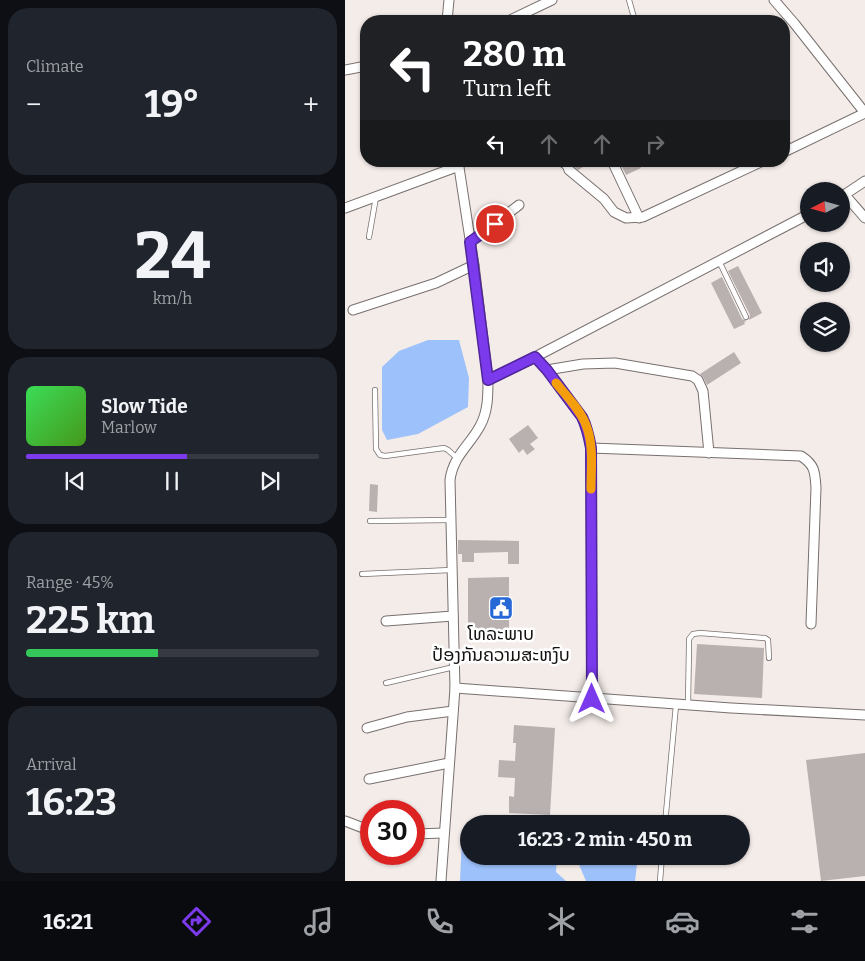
<!DOCTYPE html>
<html lang="en">
<head>
<meta charset="utf-8">
<style>
	body { margin:0; font-family:Bitter,"Noto Sans Lao",serif; background:#20242c; color:#f1f3f6; height:100vh; display:flex; flex-direction:column; font-size:19px; white-space:nowrap }
	* { box-sizing:border-box; margin:0 }
	p { font-size:16px; color:#9ea1a6 }
	.icon { flex:none; width:28px; height:28px; fill:none; stroke:currentColor; stroke-width:2; stroke-linecap:round; stroke-linejoin:round }
	.map { position:relative; flex:1; overflow:hidden }
	.sheet { display:flex; flex-direction:column; gap:8px; padding:8px; background:#0d0f14; width:345px }
	.sheet>* { flex:none }
	.top-card { position:absolute; left:15px; top:15px; width:430px; height:152px; border-radius:20px; box-shadow:0 1px 4px #0004; background:#202124; color:#fff; overflow:hidden }
	.needle { width:32px; rotate:264deg }
	.buttons { position:absolute; left:455px; top:182px; display:grid; gap:10px }
	.buttons a { display:grid; place-items:center; width:50px; height:50px; border-radius:50%; background:#171b24; box-shadow:0 1px 4px #0004; font-size:25px }
	.speed { position:absolute; left:15px; top:800px; display:flex; gap:10px; font-size:25px; font-weight:700; text-align:center }
	.speed>* { display:grid; place-content:center; width:65px; height:65px; border-radius:50%; background:#171b24; box-shadow:0 1px 4px #0004; line-height:1 }
	.speed .limit { border:8px solid #d22; background:#fff; color:#111 }
	.pin { position:absolute; display:grid; place-items:center; width:42px; height:42px; color:#fff; margin:-21px; border:2px solid #fff; border-radius:50%; box-shadow:0 1px 5px #0007 }
	.me { position:absolute; width:55px; margin:-28px; rotate:0deg; stroke-linejoin:round; filter:drop-shadow(0 0 4px #0008) }
	.turn { display:flex; align-items:center; gap:18px; height:105px; padding:0 20px; font-size:22px }
	.turn .icon { width:65px; height:65px; stroke-width:2.5 }
	.turn b { display:block; font-size:35px; line-height:42px }
	.lanes { display:flex; align-items:center; height:48px; padding:0 20px; background:#0003; justify-content:center; gap:25px; direction:ltr }
	.lanes .off { opacity:.35 }
	.big { font-size:38px; font-weight:700; line-height:1.1 }
	.sheet .tile { flex:1; display:flex; flex-direction:column; justify-content:center; gap:8px; min-width:0; padding:0 18px; border-radius:20px; background:#20242c }
	.sheet .dial { align-items:center; gap:0 }
	.dial b { font-size:65px; line-height:1 }
	.song { display:flex; align-items:center; gap:15px }
	.cover { width:60px; height:60px; border-radius:8px; background:linear-gradient(135deg,hsl(130 70% 55%),hsl(100 70% 35%)) }
	.played { height:5px; border-radius:2px; background:linear-gradient(90deg,#7c3aed 55%,#363941 55%) }
	.keys { display:flex; justify-content:space-around; direction:ltr }
	.heat { display:flex; justify-content:space-between; align-items:center; font-size:28px; direction:ltr }
	.charge { height:8px; border-radius:4px; background:linear-gradient(90deg,#34c759 45%,#363941 0) }
	.trip { position:absolute; left:115px; top:815px; width:290px; height:50px; border-radius:25px; background:#171b24; box-shadow:0 1px 4px #0004; font-weight:700; line-height:50px; text-align:center }
	.tab-bar { display:flex; height:80px; justify-content:space-around; align-items:center; background:#090b0e; color:#9ea1a6 }
	.tab-bar .icon { width:35px; height:35px }
	.tab-bar .on { color:#7c3aed }
	.tab-bar b { font-size:22px; color:#f1f3f6 }
	main { display:flex; flex:1; min-height:0 }
	.map>svg:first-child { display:block }
	.water { fill:#9dc1fb }
	.building { fill:#b9b1af }
	.lines { fill:none; stroke-linecap:round; stroke-linejoin:round }
	.lane-casing { stroke:#77706e; stroke-width:6 }
	.street-casing { stroke:#77706e; stroke-width:11 }
	.lane { stroke:#fff; stroke-width:4.5 }
	.street { stroke:#fff; stroke-width:9 }
	.route-casing { stroke:#51269a; stroke-width:12 }
	.route { stroke:#7c3aed; stroke-width:9 }
	.slow { stroke:#f59e0b; stroke-width:9 }
	.labels { text-anchor:middle; stroke-width:5; stroke-linejoin:round; paint-order:stroke }
	.poi-label { font-size:18px; fill:#141110; stroke:#fff }
</style>
</head>
<body>
<main>
<section class="sheet">
<div class="tile"><p>Climate</p>
<div class="heat"><a>−</a><b class="big">19°</b><a>+</a></div>
</div>
<div class="tile dial"><b>24</b><p>km/h</p></div>
<div class="tile">
<div class="song"><i class="cover"></i><div><b>Slow Tide</b><p>Marlow</p></div></div>
<div class="played"></div>
<div class="keys"><svg class="icon" aria-label="previous" viewBox="0 0 24 24"><path d="M18 5L8 12l10 7zM5 5v14"/></svg><svg class="icon" aria-label="pause" viewBox="0 0 24 24"><path d="M8 5v14M16 5v14"/></svg><svg class="icon" aria-label="next" viewBox="0 0 24 24"><path d="M6 5l10 7-10 7zM19 5v14"/></svg></div>
</div>
<div class="tile"><p>Range · 45%</p><b class="big">225 km</b><div class="charge"></div></div>
<div class="tile"><p>Arrival</p><b class="big">16:23</b></div>
</section>
<div class="map">
<svg width="520" height="881" viewBox="0 0 520 881">
	<rect width="100%" height="100%" fill="#f4ece9"/>
	<g class="water">
		<path d="M83 340H114L124 378 123 407 73 434 42 440 37 430V367L54 351Z"/>
		<path d="M117 836 124 837V856H212L211 872 221 881H115Z"/>
		<path d="M238 856H293L290 881H241L232 860Z"/>
	</g>
	<g class="building">
		<path d="M227 161H248L233 170 229 166Z"/>
		<path d="M274 161H292L296 168 281 175Z"/>
		<path d="M393 266 417 313 404 320 405 315 383 271Z"/>
		<path d="M377 277 397 319 402 321 399 322 400 324 389 329 366 283Z"/>
		<path d="M389 352 396 363 362 385 358 377 355 374Z"/>
		<path d="M183 425 193 438 185 444 190 449 182 455 178 449 174 453 164 439Z"/>
		<path d="M25 484 33 485 32 512 24 511Z"/>
		<path d="M113 540 174 541V564H163V552L129 553V562H117V554H113Z"/>
		<path d="M164 577V637H123V578Z"/>
		<path d="M352 644 419 648 417 698 349 694Z"/>
		<path d="M169 725 210 728 205 815 164 813V796L169 797 170 778 153 777 154 760 170 761 171 743H168Z"/>
		<path d="M520 753V876L476 881 461 760Z"/>
	</g>
	<g class="lines">
		<defs>
			<g id="lane">
				<path d="M284 0 290 21"/>
				<path d="M24 237 31 197"/>
				<path d="M374 261 401 317"/>
				<path d="M30 390 31 449 35 455 40 456 99 448 103 450 112 458"/>
				<path d="M25 521 105 520"/>
				<path d="M17 574 106 570"/>
				<path d="M41 683 109 667"/>
				<path d="M343 704 344 645V639L348 634 355 633 420 638 423 640 424 658"/>
				<path d="M320 824 331 705"/>
				<path d="M315 881 317 856"/>
			</g>
			<g id="street">
				<path d="M429 0 449 23 520 113"/>
				<path d="M102 21 104 0"/>
				<path d="M163 21 207 0"/>
				<path d="M0 70 21 66"/>
				<path d="M439 152 520 113"/>
				<path d="M216 161 222 165 224 170 259 199 269 212 281 218 298 217 418 161"/>
				<path d="M267 161 294 218"/>
				<path d="M500 195 520 218"/>
				<path d="M496 197 520 181"/>
				<path d="M0 208 114 166"/>
				<path d="M125 242 174 205"/>
				<path d="M8 310 91 283 129 265"/>
				<path d="M190 357 202 370 237 417C242 427 244 437 246 448L247 699"/>
				<path d="M202 370 238 364 270 363 347 376 353 380 358 391 364 453"/>
				<path d="M143 380 190 357 464 214"/>
				<path d="M246 448 456 456C470 465 470 472 471 488L466 624"/>
				<path d="M41 621 108 616"/>
				<path d="M110 688 386 708 520 715"/>
				<path d="M22 728 62 717 108 711"/>
				<path d="M24 779 104 763"/>
				<path d="M0 821 26 831"/>
				<path d="M69 834 99 833"/>
				<path d="M96 881 110 688 105 480C108 456 125 445 135 426 143 412 143 395 143 380L129 265 113 161"/>
			</g>
		</defs>
		<use href="#lane" class="lane-casing"/>
		<use href="#street" class="street-casing"/>
		<use href="#lane" class="lane"/>
		<use href="#street" class="street"/>
	</g>
	<g class="lines">
		<defs>
			<path id="route" d="M150 224 125 242 143 380 190 357 202 370 237 417C242 427 244 437 246 448L247 699"/>
		</defs>
		<use href="#route" class="route-casing"/>
		<use href="#route" class="route"/>
		<path class="slow" d="M211 383C221 395 236 411 241 425 249 445 246 468 246 489"/>
	</g>
	<defs>
		<symbol id="civic-square" viewBox="-11 -11 22 22"><rect x="-9" y="-9" width="18" height="18" rx="4" fill="#2669d6" stroke="#fff"/><path d="M-.6-6.5H3V-4.5H.6V-3L4-1V1h2V6H-6V1h2V-1L-.6-3ZM-1.2 2.5V6h2.4V2.5Z" fill="#fff"/></symbol>
	</defs>
	<g fill-rule="evenodd">
		<use href="#civic-square" x="142" y="594" width="28" height="28"/>
	</g>
	<g class="labels">
		<g class="poi-label">
			<text x="156" y="640">ໂທລະພາບ<tspan x="156" dy="21">ປ້ອງກັນຄວາມສະຫງົບ</tspan></text>
		</g>
	</g>
</svg>
<div class="buttons">
<a><svg class="needle" viewBox="-14 -14 28 28"><path d="M0-13l5 13h-10z" fill="#e53935"/><path d="M0 13l5-13h-10z" fill="#9ea1a6"/></svg></a>
<a><svg class="icon" aria-label="sound" viewBox="0 0 24 24"><path d="M4 9h4l5-4v14l-5-4H4zM17 9q2 3 0 6"/></svg></a>
<a><svg class="icon" aria-label="layers" viewBox="0 0 24 24"><path d="M12 4l9 5-9 5-9-5zM3 14l9 5 9-5"/></svg></a>
</div>
<div class="speed"><div class="limit">30</div></div>
<div class="pin" style="left:150px;top:224px;background:#d93025"><svg class="icon" aria-label="arrive" viewBox="0 0 24 24"><path d="M6 21V4h12l-3 4 3 4H6"/></svg></div>
<svg class="me" style="left:247px;top:699px" viewBox="-20 -20 40 40"><path d="M0-17L14 15 0 8-14 15z" fill="#7c3aed" stroke="#fff" stroke-width="4"/></svg>
<div class="trip">16:23 · 2 min · 450 m</div>
<div class="top-card">
<div class="turn"><svg class="icon" aria-label="left" viewBox="0 0 24 24"><path d="M17 20v-9H6M10 6l-5 5 5 5"/></svg><div><b>280 m</b>Turn left</div></div>
<div class="lanes"><svg class="icon" aria-label="left" viewBox="0 0 24 24"><path d="M17 20v-9H6M10 6l-5 5 5 5"/></svg><svg class="icon off" aria-label="ahead" viewBox="0 0 24 24"><path d="M12 20V5M6 11l6-6 6 6"/></svg><svg class="icon off" aria-label="ahead" viewBox="0 0 24 24"><path d="M12 20V5M6 11l6-6 6 6"/></svg><svg class="icon off" aria-label="right" viewBox="0 0 24 24"><path d="M7 20v-9h11M14 6l5 5-5 5"/></svg></div>
</div>
</div>
</main>
<nav class="tab-bar">
<b>16:21</b>
<svg class="icon on" aria-label="directions" viewBox="0 0 24 24"><path d="M12 3l9 9-9 9-9-9zM9 14v-3h6M13 9l2 2-2 2"/></svg>
<svg class="icon" aria-label="music" viewBox="0 0 24 24"><path d="M9 18V5l10-2v13"/><circle cx="6" cy="18" r="3"/><circle cx="16" cy="16" r="3"/></svg>
<svg class="icon" aria-label="phone" viewBox="0 0 24 24"><path d="M5 4h4l2 5-3 2q2 4 5 5l2-3 5 2v4C11 20 4 13 5 4z"/></svg>
<svg class="icon" aria-label="climate" viewBox="0 0 24 24"><path d="M12 3v18M4 7l16 10M4 17L20 7"/></svg>
<svg class="icon" aria-label="car" viewBox="0 0 24 24"><path d="M5 17H2v-5l4-1 3-4h7l3 4 3 1v5h-3M9 17h6M6 11h13"/><circle cx="7" cy="17" r="2"/><circle cx="17" cy="17" r="2"/></svg>
<svg class="icon" aria-label="filters" viewBox="0 0 24 24"><path d="M4 7h16M4 17h16"/><circle cx="9" cy="7" r="2"/><circle cx="15" cy="17" r="2"/></svg>
</nav>
</body>
</html>
